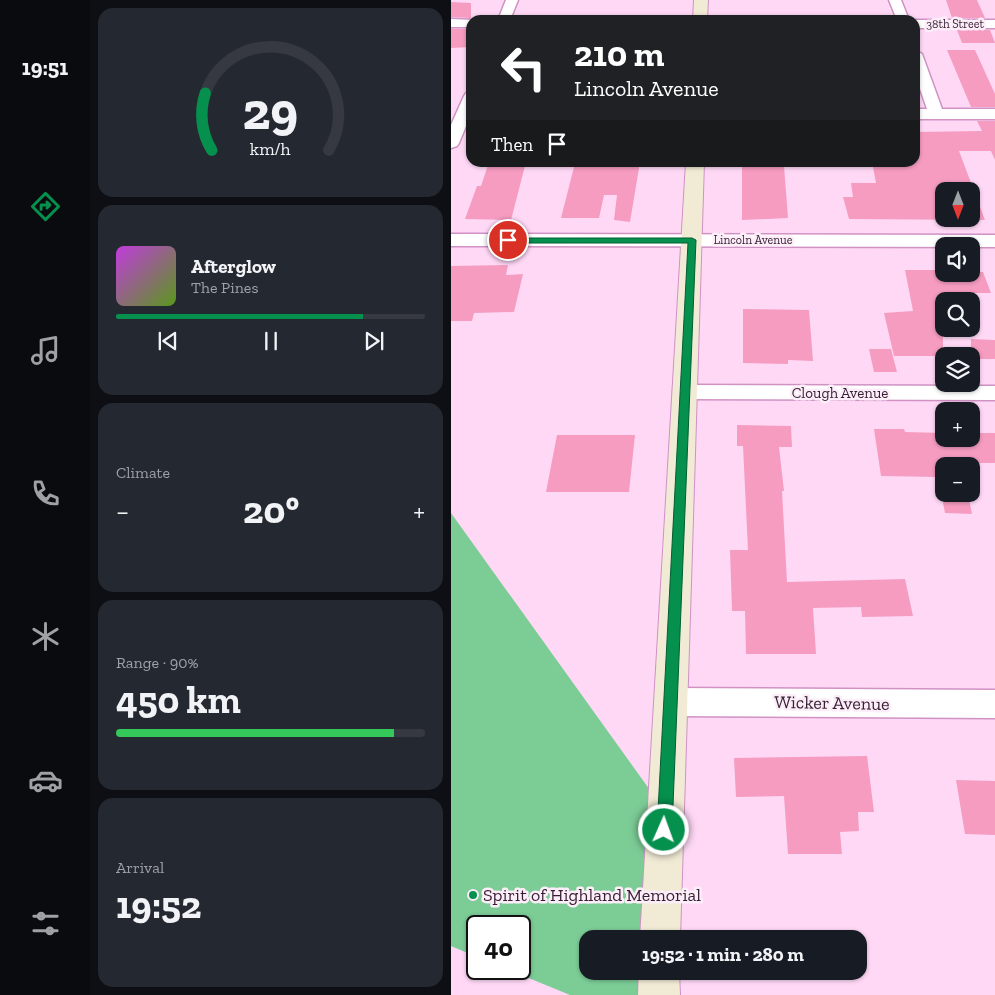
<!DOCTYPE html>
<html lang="en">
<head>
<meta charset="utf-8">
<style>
	body { margin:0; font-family:"Zilla Slab",serif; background:#242831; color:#f1f3f6; height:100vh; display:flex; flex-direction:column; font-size:19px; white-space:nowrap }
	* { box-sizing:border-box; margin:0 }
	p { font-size:16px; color:#9ea1a6 }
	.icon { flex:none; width:28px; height:28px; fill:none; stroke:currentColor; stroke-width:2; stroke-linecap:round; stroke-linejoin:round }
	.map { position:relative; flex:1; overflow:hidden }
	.side { display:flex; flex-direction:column; gap:8px; padding:8px; background:#0d0f14; width:361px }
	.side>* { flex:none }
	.banner { position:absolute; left:15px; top:15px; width:454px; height:152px; border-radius:15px; box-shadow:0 1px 4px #0004; background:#202124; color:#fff; overflow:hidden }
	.needle { width:32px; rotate:180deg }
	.tools { position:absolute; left:484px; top:182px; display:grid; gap:10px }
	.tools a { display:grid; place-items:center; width:45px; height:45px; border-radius:10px; background:#171b24; box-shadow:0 1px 4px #0004; font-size:25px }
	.speed { position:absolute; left:15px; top:915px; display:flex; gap:10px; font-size:25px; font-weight:700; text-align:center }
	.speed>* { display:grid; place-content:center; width:65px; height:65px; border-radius:50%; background:#171b24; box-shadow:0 1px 4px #0004; line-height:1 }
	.speed .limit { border:2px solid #111; border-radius:8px; background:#fff; color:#111 }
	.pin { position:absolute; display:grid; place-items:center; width:42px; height:42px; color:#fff; margin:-21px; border:2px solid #fff; border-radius:50%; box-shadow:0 1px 5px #0007 }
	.me { position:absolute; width:55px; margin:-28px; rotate:2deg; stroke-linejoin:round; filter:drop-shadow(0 0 4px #0008) }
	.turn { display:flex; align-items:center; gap:18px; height:105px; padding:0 25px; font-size:22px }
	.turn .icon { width:65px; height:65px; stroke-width:2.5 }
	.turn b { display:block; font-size:35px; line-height:42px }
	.then { display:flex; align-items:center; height:48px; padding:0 25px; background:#0003; gap:10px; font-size:19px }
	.big { font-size:38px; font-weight:700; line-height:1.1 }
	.side .card { flex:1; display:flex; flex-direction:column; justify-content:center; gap:8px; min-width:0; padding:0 18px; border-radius:15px; background:#242831 }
	.side .dial { align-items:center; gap:0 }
	.dial svg { height:130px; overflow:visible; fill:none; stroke:#363941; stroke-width:7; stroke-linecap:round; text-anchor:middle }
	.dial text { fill:#f1f3f6; stroke:none }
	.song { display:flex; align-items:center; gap:15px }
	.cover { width:60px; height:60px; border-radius:8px; background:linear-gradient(135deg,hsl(290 70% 55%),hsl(90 70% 35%)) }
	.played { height:5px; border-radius:2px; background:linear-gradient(90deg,#05904e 80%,#363941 80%) }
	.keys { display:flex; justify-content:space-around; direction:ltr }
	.heat { display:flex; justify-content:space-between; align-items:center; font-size:28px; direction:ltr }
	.charge { height:8px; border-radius:4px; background:linear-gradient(90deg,#34c759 90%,#363941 0) }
	.trip { position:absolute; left:128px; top:930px; width:288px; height:50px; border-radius:15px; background:#171b24; box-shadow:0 1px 4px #0004; font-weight:700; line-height:50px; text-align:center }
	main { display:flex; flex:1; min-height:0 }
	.menu { display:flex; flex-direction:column; width:90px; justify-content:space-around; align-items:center; background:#090b0e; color:#9ea1a6 }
	.menu .icon { width:35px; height:35px }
	.menu .selected { color:#05904e }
	.menu b { font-size:22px; color:#f1f3f6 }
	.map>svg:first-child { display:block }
	.green { fill:#7ccc96 }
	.building { fill:#f69cc1; fill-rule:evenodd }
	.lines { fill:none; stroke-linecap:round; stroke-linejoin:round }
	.street-casing { stroke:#cf92c3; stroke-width:3 }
	.secondary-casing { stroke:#cf92c3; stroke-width:2 }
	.street { fill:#fff; fill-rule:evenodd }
	.secondary { fill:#f1ebd5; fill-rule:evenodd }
	.route { fill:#05904e; stroke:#035e33 }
	.poi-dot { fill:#05904e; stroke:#fceef8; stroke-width:2 }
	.labels { text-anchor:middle; stroke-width:5; stroke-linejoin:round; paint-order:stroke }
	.far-street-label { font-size:12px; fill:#361e32; stroke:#fceef8 }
	.street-label { font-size:15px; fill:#361e32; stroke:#fceef8 }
	.near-street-label { font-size:18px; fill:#361e32; stroke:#fceef8 }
	.near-poi-label { font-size:18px; fill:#361e32; stroke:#fceef8; text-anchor:start }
</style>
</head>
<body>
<main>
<nav class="menu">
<b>19:51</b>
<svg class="icon selected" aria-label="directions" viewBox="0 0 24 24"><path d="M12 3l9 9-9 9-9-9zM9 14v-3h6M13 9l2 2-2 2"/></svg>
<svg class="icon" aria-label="music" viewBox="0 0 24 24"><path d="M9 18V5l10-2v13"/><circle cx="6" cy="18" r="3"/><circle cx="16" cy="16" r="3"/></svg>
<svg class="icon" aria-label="phone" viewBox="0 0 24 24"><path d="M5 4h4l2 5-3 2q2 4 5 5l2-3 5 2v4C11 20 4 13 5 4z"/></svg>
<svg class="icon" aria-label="climate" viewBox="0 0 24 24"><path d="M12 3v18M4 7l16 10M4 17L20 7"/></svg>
<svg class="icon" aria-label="car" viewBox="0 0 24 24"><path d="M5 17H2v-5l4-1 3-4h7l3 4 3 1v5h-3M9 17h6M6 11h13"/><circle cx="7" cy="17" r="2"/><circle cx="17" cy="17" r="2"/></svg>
<svg class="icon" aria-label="filters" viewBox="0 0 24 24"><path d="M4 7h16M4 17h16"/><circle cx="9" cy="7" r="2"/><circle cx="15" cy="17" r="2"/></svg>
</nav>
<section class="side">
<div class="card dial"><svg viewBox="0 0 100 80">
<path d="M14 69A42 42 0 1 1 86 69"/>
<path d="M14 69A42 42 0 0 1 10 34" stroke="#05904e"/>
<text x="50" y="56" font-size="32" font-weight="700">29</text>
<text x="50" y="72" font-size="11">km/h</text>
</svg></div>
<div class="card">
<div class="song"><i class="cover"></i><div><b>Afterglow</b><p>The Pines</p></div></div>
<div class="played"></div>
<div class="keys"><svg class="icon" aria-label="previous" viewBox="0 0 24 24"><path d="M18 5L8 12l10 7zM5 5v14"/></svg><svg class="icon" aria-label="pause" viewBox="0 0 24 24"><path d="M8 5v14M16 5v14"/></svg><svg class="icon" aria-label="next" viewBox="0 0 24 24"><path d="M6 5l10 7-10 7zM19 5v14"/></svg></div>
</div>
<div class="card"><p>Climate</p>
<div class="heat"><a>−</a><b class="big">20°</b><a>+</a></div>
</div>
<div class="card"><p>Range · 90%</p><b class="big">450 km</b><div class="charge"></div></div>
<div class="card"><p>Arrival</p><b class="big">19:52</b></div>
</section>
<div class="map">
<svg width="544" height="995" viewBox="0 0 544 995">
	<rect width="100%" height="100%" fill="#ffd8f6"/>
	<path class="green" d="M0 513 214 811 210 939H136V971H209L208 995H119L56 969H69V926H26V957L0 946Z"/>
	<g class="building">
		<path d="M495 0H526L534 18H501Z"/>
		<path d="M0 2 20 3V18L0 17Z"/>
		<path d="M0 29H20V47L0 48Z"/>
		<path d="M506 30H539L544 43H511Z"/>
		<path d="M496 50H524L544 94V107H520Z"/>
		<path d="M526 121H544V160L540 151H508L534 220 398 219 392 197H402L400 183H425L421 162H464V132L531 131ZM492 191H520V219H492Z"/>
		<path d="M38 162H75L60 220 14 219 26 186H30Z"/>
		<path d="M169 162H189L179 222 163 220 166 195H153L148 218H110L123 167H168Z"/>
		<path d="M291 162H323V166H333L337 218 291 220Z"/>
		<path d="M57 265 55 275 72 274 63 312 23 313 21 321H0V266Z"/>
		<path d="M454 270H487L492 272V274H520V272H532L540 293H492V356H443L433 313 462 311Z"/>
		<path d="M292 309 358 310 362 361 337 360V364L292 363Z"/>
		<path d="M520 339 544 340V359H520Z"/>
		<path d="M418 349H440L446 372H423Z"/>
		<path d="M286 425 340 426 341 447H328L333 491H331L336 582 454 579 462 616 411 617 410 607 362 608 365 654H295L294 611H281L279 550H297L292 446H286Z"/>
		<path d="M423 429H453L454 432 492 433V439H520V433H544V463H518L511 464V466H492V494H517L521 514 494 513 487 477 430 476Z"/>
		<path d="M106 435H184L178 492H95Z"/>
		<path d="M416 756 423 812H407L408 831 389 832 391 854H337L333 796 285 797 283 758Z"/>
		<path d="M505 780 544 781V835L514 834Z"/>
	</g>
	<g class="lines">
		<defs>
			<g id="street">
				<path d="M55 0H67L59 20H47Z"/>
				<path d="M438 0H450L458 20H446Z"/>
				<path d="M0 19 24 20H20V27H0Z"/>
				<rect x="464" y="20" width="80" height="8"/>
				<path d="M464 50 471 54 491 109H544V119H464V109H476L464 74Z"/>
				<path d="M20 92V114L8 143 6 146 0 148V125L13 96 15 93Z"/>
				<path d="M0 234 544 235V247L0 246Z"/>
				<path d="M233 385 544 386V400L233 399 225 397 222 392 225 387Z"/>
				<path d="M219 688 544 690V718L219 716 208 712 204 702 208 692Z"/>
			</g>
			<g id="secondary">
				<path d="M243 0H257L256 20H242Z"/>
				<path d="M235 162H253L229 939H189Z"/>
				<path d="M188 971H228L229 995H187Z"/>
			</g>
		</defs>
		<use href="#street" class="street-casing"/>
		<use href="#secondary" class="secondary-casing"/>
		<use href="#street" class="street"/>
		<use href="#secondary" class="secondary"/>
	</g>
	<path class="route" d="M54 238H241L245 240 221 830 219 835 213 837 208 835 206 830 237 243H57L53 240Z"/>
	<circle class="poi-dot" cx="22" cy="895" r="5"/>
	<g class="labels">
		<g class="far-street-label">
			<text x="504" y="28">38th Street</text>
			<text x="302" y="244">Lincoln Avenue</text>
		</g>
		<g class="street-label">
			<text x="389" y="398">Clough Avenue</text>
		</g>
		<g class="near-street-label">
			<text transform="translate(381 703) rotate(1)" y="6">Wicker Avenue</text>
		</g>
		<g class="near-poi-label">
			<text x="32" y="901">Spirit of Highland Memorial</text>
		</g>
	</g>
</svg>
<div class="tools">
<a><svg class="needle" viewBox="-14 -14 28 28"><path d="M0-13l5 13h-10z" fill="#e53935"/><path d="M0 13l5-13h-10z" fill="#9ea1a6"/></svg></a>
<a><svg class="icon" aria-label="sound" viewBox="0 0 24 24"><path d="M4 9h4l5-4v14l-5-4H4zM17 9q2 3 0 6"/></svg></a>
<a><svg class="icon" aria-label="search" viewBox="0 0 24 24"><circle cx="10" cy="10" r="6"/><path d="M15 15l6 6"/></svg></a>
<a><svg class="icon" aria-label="layers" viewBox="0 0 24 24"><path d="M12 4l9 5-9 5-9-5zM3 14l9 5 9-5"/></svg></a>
<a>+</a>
<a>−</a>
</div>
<div class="speed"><div class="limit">40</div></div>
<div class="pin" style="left:57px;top:240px;background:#d93025"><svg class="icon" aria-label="arrive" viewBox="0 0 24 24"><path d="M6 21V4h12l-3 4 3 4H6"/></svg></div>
<svg class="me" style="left:213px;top:830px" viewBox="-20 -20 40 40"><circle r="17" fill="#05904e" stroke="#fff" stroke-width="3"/><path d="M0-11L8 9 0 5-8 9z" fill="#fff"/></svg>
<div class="trip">19:52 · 1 min · 280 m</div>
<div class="banner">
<div class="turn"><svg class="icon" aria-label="left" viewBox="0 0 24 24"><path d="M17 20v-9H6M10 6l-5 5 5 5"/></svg><div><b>210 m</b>Lincoln Avenue</div></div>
<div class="then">Then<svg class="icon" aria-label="arrive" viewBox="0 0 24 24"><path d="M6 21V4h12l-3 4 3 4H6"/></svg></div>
</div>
</div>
</main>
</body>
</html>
